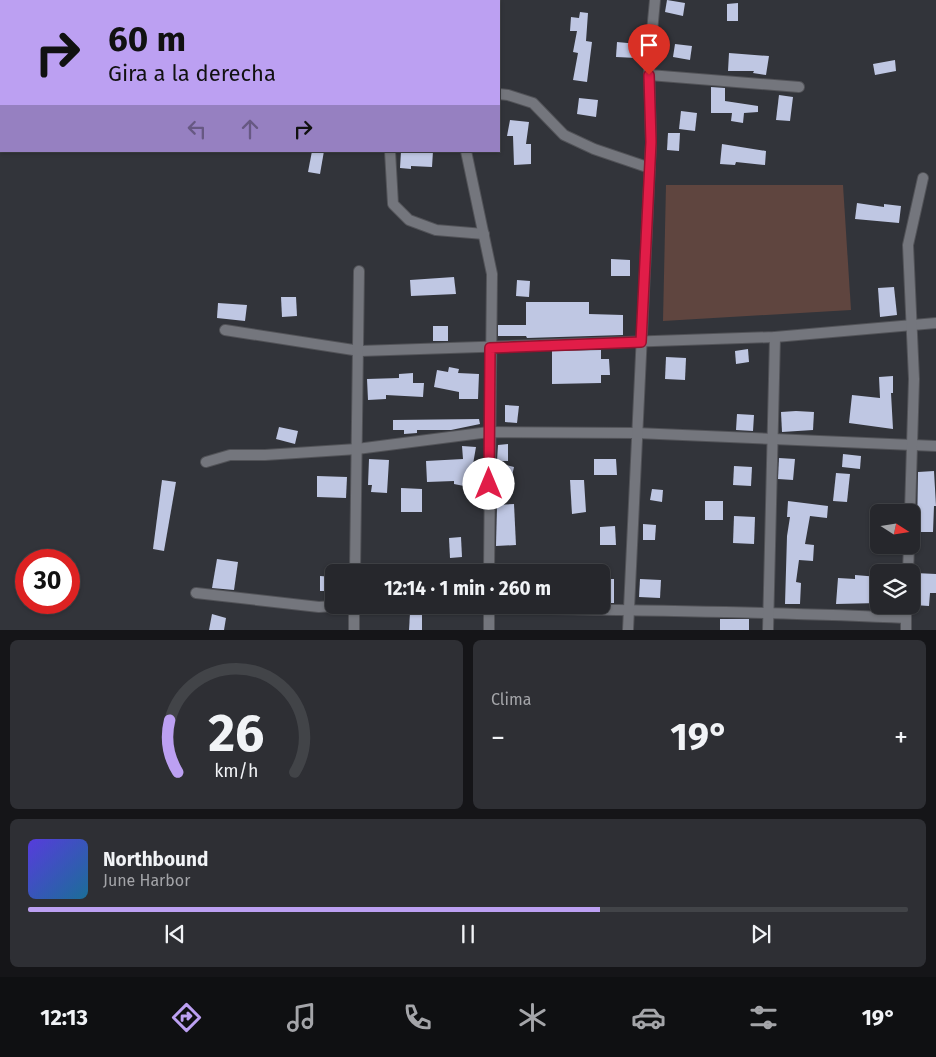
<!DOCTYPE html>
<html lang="es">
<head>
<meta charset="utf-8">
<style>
	body { margin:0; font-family:"Fira Sans",sans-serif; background:#2e2f34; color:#f1f3f6; height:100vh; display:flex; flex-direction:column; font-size:19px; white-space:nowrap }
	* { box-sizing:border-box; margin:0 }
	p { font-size:16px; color:#a4a5a9 }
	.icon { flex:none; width:28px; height:28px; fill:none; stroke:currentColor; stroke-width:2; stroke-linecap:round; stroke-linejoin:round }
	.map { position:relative; height:630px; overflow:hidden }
	.drawer { display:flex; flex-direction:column; gap:10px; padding:10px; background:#151518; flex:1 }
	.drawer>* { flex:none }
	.top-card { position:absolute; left:0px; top:0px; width:500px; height:152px; box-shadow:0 1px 4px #0004,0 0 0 1px #424448; background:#bca0f2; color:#111; overflow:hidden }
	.needle { width:32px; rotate:102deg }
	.tools { position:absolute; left:870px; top:504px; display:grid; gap:10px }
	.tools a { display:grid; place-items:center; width:50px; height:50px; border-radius:8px; background:#26272c; box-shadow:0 1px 4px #0004,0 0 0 1px #424448; font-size:25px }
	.speed { position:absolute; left:15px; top:549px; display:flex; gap:10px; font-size:25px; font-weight:700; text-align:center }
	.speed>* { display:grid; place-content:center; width:65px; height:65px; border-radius:50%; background:#26272c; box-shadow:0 1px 4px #0004,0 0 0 1px #424448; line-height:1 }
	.speed .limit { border:8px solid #d22; background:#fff; color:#111 }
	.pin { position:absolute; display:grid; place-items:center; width:42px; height:42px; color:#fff; margin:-51px -21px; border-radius:50% 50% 50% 0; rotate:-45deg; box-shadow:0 0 5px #0007 }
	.pin .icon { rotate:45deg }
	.me { position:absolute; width:55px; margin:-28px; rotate:0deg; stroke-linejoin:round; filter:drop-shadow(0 0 4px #0008) }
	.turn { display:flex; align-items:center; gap:18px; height:105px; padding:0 25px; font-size:22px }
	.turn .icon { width:65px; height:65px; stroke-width:2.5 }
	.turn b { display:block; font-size:35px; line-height:42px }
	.lanes { display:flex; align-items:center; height:48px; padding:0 25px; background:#0003; justify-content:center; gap:25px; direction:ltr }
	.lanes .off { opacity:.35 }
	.big { font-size:38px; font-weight:700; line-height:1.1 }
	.drawer .widget { flex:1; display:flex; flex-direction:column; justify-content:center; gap:8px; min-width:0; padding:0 18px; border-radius:8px; background:#2e2f34 }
	.drawer .dial { align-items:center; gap:0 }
	.dial svg { height:130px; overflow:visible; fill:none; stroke:#424448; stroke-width:7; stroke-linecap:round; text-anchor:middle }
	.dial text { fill:#f1f3f6; stroke:none }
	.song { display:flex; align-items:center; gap:15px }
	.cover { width:60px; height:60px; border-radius:8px; background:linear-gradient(135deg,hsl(250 70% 55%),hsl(200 70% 35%)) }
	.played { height:5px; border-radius:2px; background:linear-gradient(90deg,#bca0f2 65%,#424448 65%) }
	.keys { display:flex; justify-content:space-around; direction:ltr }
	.heat { display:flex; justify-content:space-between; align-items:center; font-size:28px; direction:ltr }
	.drawer .tiles { flex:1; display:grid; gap:10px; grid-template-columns:1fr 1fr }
	.widget:last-child { grid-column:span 2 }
	.trip { position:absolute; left:325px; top:564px; width:285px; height:50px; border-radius:8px; background:#26272c; box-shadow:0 1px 4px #0004,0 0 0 1px #424448; font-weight:700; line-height:50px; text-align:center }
	.dock { display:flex; height:80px; justify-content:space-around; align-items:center; background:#0f1012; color:#a4a5a9 }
	.dock .icon { width:35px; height:35px }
	.dock .current { color:#bca0f2 }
	.dock b { font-size:22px; color:#f1f3f6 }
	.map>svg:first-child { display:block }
	.green { fill:#5f453f }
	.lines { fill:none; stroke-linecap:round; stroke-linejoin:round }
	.river { stroke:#27110b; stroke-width:25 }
	.building { fill:#bfc7e3 }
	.street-casing { stroke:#525358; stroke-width:12 }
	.street { stroke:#74767d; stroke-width:10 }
	.route-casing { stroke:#92132f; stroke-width:12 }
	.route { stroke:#e11d48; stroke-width:9 }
</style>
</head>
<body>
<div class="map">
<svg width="936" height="630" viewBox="0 0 936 630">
	<rect width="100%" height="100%" fill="#32343a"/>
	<path class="green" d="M666 185H843L851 310 663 321Z"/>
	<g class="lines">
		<g class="river">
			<path d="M193 1 195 0"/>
			<path d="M0 128H1"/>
		</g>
	</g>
	<g class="building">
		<path d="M667 0 685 3 683 16 665 12Z"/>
		<path d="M738 3V21H727V4Z"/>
		<path d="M580 12 588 13 586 41 592 42 587 82 573 80 578 53 573 52 577 31H570L571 17 579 18Z"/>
		<path d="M617 42 638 44 637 58 616 57Z"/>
		<path d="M675 44 692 46 690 60 673 57Z"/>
		<path d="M729 53 769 56 766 75 753 73 754 71H728Z"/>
		<path d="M895 60 896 71 875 75 873 64Z"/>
		<path d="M711 87 725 88V101L758 106V112L744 113 743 123 731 121 732 113H711Z"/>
		<path d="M779 95 793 97 790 121 776 120Z"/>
		<path d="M579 98 598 100 596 117 577 114Z"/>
		<path d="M681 111 697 113 695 131 679 129Z"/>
		<path d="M510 120 529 122 526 144H531V164L514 165 513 136H507Z"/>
		<path d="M668 133H680L679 151 667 150Z"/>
		<path d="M722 144 766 151 765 165 736 162 735 165 720 164Z"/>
		<path d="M312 151H324L320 174 308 172Z"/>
		<path d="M401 151H433L432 167 411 166V169L400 168Z"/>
		<path d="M857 203 884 207V204L901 206 899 223 855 219Z"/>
		<path d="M611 259 630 260V276H611Z"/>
		<path d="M454 277 456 294 411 296 410 280Z"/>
		<path d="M517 280 530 281 529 297 516 296Z"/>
		<path d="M894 287 897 315 880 317 878 288Z"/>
		<path d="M281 297H296L297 316 282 317Z"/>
		<path d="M526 302H589V314L623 315V335L527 338 526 336H498V325H526Z"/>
		<path d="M218 303 247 305 245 321 217 318Z"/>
		<rect x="433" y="326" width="15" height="15"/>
		<path d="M748 349 749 362 736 364 735 351Z"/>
		<path d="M601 350V359H609L610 375H601V383L552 384V351Z"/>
		<path d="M666 357 686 358 685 380 665 379Z"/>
		<path d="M449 367 459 369 458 373 479 374 478 399H459V392L434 387 437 370 448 372Z"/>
		<path d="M413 373V383H424L423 397 386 395V399L368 400 367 379 399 378V374Z"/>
		<path d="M893 376V393H891L893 429 849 423 852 395 880 398 879 377Z"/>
		<path d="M505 405 519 406 517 423 505 422Z"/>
		<path d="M796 411 814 412 813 430 782 432 781 412Z"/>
		<path d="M737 414 754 415 753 431 736 430Z"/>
		<path d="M479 419 480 424 451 430H417V433L404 434V430H393V420Z"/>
		<path d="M279 427 298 431 295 444 276 439Z"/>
		<path d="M508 444V461H497L498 445Z"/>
		<path d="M462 446 476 447 469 487 454 484V481L427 482 426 461 463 459Z"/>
		<path d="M843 454 861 456 860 469 842 467Z"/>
		<path d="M779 458 795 459 793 480 778 479Z"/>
		<path d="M369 459 389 460 387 493 371 492 372 485H368Z"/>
		<path d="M594 459H616L617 475H594Z"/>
		<path d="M499 463 514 467 511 480 497 476Z"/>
		<path d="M734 466 752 467 751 486 733 485Z"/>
		<path d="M934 471 936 506H934L933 532H917L918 472Z"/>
		<path d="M836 473 850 474 847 502 833 501Z"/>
		<path d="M317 476 347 477 346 498 317 497Z"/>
		<path d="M162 480 176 482 164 551 153 549Z"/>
		<path d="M570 480H584L586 512 572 514Z"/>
		<path d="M401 488 422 489V512H401Z"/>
		<path d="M652 489 663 490 662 502 650 500Z"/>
		<rect x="705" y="501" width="18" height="19"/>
		<path d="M788 501 828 506 827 518 810 516 805 544 814 545 813 561 799 560 796 582 801 583 800 604H785L787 536 790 517H787Z"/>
		<path d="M514 504 516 545 496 546 497 505Z"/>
		<path d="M734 516 755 517 754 544 733 543Z"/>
		<path d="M643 524 656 525 655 540H643Z"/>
		<path d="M615 526 616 545H600V527Z"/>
		<path d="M461 537 462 557 450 558 449 538Z"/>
		<path d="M217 559 238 562 234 590 212 588Z"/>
		<path d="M915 573 936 574V593H930L929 606 914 605Z"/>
		<path d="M855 575 879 577V603L836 604 838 578 855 579Z"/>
		<path d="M320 576 334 577V591H320Z"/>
		<rect x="601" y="579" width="13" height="24"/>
		<path d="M640 579 661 580 660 598 639 597Z"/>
		<path d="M410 613H422V630H409Z"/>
		<path d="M212 614 226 618 224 630H209Z"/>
		<rect x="720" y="619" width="29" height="11"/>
	</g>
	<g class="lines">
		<defs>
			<g id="street">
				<path d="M649 75 799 87"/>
				<path d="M499 94 508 95 533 103 564 135 594 149 650 168"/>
				<path d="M390 151 393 204 409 220 436 230 484 234"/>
				<path d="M466 151 492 274 489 572"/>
				<path d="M225 330 360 351 775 337 936 323"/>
				<path d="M206 462 230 455H265L357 449 489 432 636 433 936 446"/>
				<path d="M910 512 914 379 908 245 923 178"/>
				<path d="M355 572 359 271"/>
				<path d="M908 572 909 545"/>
				<path d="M196 593 319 607 348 605"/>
				<path d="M369 605C548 611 727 609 906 618"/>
				<path d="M354 630V605"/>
				<path d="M489 630V605"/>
				<path d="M628 630 651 143 649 64 655 0"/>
				<path d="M768 630 775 337"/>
				<path d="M906 630V605"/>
			</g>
		</defs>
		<use href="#street" class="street-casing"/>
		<use href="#street" class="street"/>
	</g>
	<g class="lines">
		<defs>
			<path id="route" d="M489 484 490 348 641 342 651 142 649 75"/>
		</defs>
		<use href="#route" class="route-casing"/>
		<use href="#route" class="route"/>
	</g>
</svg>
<div class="tools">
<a><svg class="needle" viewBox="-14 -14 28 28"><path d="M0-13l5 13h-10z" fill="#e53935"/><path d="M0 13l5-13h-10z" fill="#a4a5a9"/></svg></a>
<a><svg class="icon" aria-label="layers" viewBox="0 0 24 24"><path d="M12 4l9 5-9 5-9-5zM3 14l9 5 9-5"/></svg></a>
</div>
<div class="speed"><div class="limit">30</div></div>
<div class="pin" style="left:649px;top:75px;background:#d93025"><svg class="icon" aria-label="arrive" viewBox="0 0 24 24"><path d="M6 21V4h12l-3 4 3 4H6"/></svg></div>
<svg class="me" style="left:489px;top:484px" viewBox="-20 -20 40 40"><circle r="19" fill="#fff"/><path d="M0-13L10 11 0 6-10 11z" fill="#e11d48"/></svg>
<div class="trip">12:14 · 1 min · 260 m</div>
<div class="top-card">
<div class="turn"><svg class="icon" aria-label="right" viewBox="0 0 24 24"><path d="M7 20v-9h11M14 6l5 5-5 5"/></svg><div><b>60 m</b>Gira a la derecha</div></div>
<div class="lanes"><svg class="icon off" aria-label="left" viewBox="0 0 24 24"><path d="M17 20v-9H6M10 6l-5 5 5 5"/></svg><svg class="icon off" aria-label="ahead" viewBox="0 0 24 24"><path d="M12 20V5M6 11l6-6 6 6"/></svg><svg class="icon" aria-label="right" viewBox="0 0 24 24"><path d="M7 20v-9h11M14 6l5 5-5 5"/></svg></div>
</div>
</div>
<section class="drawer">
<div class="tiles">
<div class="widget dial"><svg viewBox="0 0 100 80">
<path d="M14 69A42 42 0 1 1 86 69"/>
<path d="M14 69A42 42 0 0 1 9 37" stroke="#bca0f2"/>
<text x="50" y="56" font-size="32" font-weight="700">26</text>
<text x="50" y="72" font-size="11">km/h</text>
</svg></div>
<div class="widget"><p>Clima</p>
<div class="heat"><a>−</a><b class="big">19°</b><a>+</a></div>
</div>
<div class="widget">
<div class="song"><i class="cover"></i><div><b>Northbound</b><p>June Harbor</p></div></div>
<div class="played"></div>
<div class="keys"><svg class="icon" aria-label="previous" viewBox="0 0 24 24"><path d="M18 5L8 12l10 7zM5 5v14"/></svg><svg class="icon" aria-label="pause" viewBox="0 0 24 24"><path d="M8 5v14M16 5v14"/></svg><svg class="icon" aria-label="next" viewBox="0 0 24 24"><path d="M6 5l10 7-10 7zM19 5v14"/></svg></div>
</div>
</div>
</section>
<nav class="dock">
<b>12:13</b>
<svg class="icon current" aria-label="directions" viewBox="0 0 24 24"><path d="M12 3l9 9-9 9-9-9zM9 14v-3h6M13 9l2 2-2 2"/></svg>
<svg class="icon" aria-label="music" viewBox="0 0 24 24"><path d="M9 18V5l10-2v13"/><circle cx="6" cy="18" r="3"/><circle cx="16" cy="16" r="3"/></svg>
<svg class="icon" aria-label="phone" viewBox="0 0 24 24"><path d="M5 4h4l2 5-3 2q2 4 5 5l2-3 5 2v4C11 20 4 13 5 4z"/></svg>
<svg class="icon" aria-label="climate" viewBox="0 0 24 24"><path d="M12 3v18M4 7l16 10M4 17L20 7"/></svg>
<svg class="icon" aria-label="car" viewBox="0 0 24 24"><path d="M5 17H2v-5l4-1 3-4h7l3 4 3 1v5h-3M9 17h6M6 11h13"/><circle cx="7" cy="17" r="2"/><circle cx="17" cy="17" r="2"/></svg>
<svg class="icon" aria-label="filters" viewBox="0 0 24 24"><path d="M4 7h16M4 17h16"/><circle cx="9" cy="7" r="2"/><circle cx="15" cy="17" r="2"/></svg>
<b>19°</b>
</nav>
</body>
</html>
